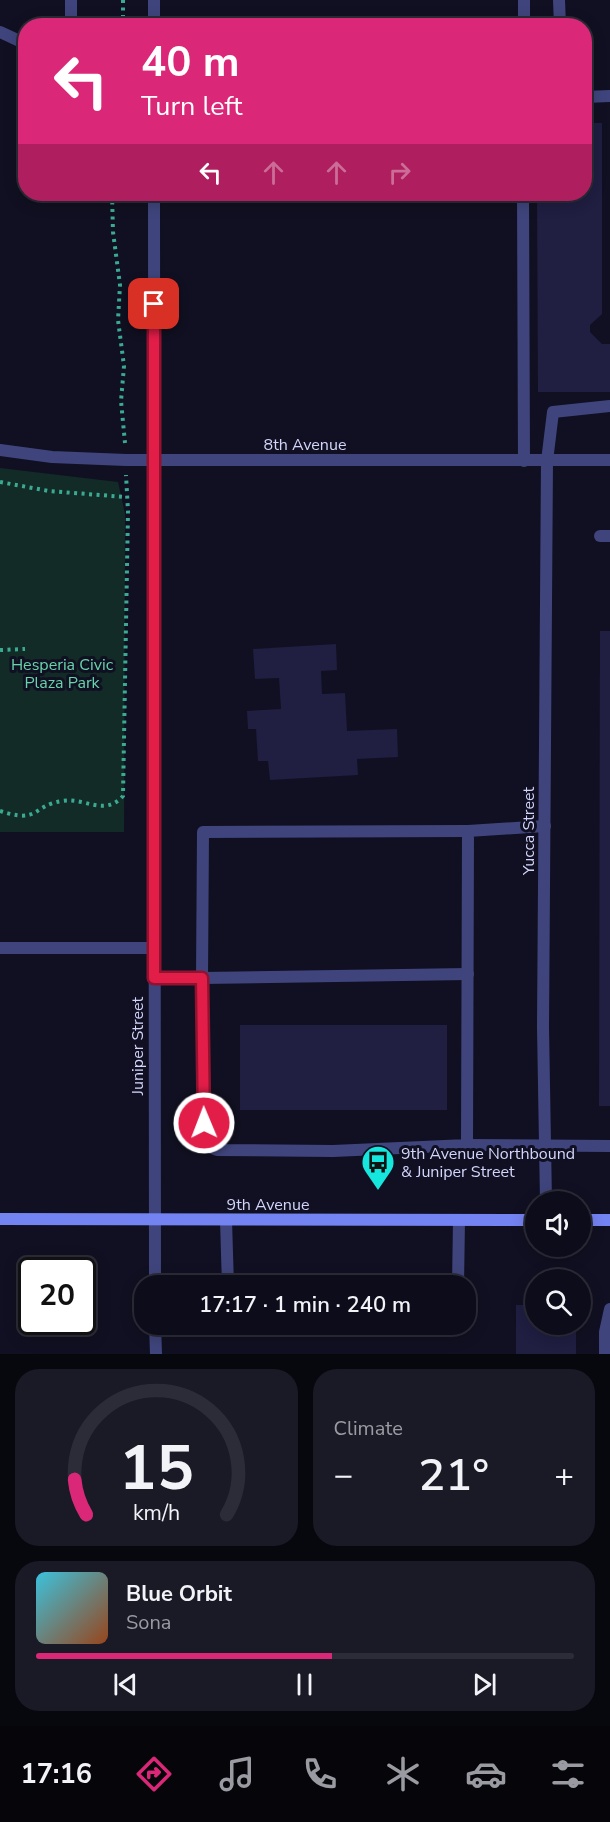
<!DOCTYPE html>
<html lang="en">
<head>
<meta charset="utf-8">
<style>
	body { margin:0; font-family:"Nunito Sans",sans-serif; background:#1a1a27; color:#f1f3f6; height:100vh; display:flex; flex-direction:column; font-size:22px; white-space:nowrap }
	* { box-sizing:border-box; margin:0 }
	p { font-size:20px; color:#9a9ba2 }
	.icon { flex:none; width:33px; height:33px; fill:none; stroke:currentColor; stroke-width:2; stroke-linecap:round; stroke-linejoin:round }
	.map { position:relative; height:1354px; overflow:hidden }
	.sheet { display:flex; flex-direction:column; gap:15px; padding:15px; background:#07070e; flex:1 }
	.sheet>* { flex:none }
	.guide { position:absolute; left:18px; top:18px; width:574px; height:183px; border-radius:24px; box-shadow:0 3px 15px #0003,0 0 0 2px #2c2c39; background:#db2777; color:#fff; overflow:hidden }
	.fabs { position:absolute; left:525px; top:1191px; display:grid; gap:12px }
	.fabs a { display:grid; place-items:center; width:66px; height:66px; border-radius:50%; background:#0c0c1a; box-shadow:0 3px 15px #0003,0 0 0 2px #2c2c39; font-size:30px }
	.speed { position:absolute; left:18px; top:1257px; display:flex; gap:12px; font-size:30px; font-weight:700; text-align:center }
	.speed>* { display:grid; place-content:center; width:78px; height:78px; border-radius:50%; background:#0c0c1a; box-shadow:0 3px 15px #0003,0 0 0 2px #2c2c39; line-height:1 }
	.speed .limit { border:3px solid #111; border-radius:9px; background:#fff; color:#111 }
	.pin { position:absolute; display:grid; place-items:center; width:51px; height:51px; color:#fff; margin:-26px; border-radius:12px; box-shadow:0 3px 9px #0006 }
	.me { position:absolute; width:66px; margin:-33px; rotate:359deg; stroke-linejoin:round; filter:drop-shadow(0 0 4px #0008) }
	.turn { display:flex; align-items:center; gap:21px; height:126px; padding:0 24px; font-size:27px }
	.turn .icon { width:78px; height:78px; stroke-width:2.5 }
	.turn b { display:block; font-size:42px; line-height:51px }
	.lanes { display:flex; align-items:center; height:57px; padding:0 24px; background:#0003; justify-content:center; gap:30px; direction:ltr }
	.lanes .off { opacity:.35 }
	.big { font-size:45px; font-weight:600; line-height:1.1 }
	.sheet .card { flex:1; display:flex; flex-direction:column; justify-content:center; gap:9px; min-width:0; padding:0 21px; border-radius:24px; background:#1a1a27 }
	.sheet .dial { align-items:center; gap:0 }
	.dial svg { height:156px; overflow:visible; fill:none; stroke:#2c2c39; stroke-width:7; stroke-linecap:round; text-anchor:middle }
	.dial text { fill:#f1f3f6; stroke:none }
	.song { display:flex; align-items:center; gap:18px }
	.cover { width:72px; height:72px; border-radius:9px; background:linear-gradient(135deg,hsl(190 70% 55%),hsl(20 70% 35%)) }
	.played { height:6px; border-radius:3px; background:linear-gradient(90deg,#db2777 55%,#2c2c39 55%) }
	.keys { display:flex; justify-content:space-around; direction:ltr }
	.heat { display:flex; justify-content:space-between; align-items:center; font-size:33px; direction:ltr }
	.sheet .tiles { flex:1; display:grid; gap:15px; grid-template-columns:1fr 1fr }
	.card:last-child { grid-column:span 2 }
	.trip { position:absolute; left:134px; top:1275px; width:342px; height:60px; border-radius:24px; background:#0c0c1a; box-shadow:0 3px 15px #0003,0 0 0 2px #2c2c39; font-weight:600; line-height:60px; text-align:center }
	.tabs { display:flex; height:96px; justify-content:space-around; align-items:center; background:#05050a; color:#9a9ba2 }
	.tabs .icon { width:42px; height:42px }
	.tabs .on { color:#db2777 }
	.tabs b { font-size:27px; color:#f1f3f6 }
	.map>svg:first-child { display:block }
	.green { fill:#132b27 }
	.building { fill:#201e41 }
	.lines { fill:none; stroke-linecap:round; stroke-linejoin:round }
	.path { stroke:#3aaa93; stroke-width:4; stroke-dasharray:3 4.5; stroke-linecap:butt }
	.lane { stroke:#3f457c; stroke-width:12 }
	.street { stroke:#3f457c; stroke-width:12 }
	.secondary { stroke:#7483f2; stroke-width:12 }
	.route-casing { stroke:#92132f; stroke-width:15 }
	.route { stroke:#e11d48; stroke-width:10 }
	.labels { text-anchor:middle; stroke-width:6; stroke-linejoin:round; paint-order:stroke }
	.street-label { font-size:16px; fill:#d4d5fb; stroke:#101022 }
	.park-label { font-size:16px; fill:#67d4aa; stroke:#101022 }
	.poi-label { font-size:16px; fill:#d4d5fb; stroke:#101022; text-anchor:start }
</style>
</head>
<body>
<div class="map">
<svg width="610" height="1354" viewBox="0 0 610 1354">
	<rect width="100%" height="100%" fill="#101022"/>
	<path class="green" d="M0 468 118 482 125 514 124 832H0Z"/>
	<g class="building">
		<path d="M585 123H602V314L590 325V332L602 344H610V392H538L537 194H585Z"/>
		<path d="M600 631H610V1106H599Z"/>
		<path d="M336 644 337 670 321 671 322 694 345 693 347 731 397 729 398 757 357 759 358 775 270 780 268 761H258L256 729H248L247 711 281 709 279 678 255 679 253 649Z"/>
		<rect x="240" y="1025" width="207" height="85"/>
		<path d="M516 1305H536V1324H576V1354H516Z"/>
	</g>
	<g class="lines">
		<g class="path">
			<path d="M123 0V26"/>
			<path d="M112 194 113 232 120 285 118 320 124 366 121 401 125 443"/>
			<path d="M0 482 49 491 125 497"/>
			<path d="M0 650 25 649"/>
			<path d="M0 811C40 824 31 806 62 801 85 797 104 817 123 796L128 511 126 475"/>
		</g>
		<g class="lane">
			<path d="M559 0 560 26"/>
			<path d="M71 26V0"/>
			<path d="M524 26V0"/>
			<path d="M0 32 26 44"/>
			<path d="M585 97 610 96"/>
			<path d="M523 194 524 461"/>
			<path d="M547 461 553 412 610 406"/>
			<path d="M600 536H610"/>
			<path d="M468 831 203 832 202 978 468 974"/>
			<path d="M0 948H154"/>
			<path d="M154 978H202L204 1145 217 1150 333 1151 467 1145 468 831 545 826"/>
			<path d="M467 1145 610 1146"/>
			<path d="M226 1220 228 1286"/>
			<path d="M458 1286 459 1220"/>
			<path d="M605 1354V1332L610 1309"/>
		</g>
		<g class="street">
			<path d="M154 26V0"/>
			<path d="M154 194 155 1286"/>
			<path d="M0 450 52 457 126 460H610"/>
			<path d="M546 1202 543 1027 547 461"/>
			<path d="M155 1324 156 1354"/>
		</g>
		<g class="secondary">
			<path d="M0 1219 536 1220"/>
			<path d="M580 1220H610"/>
		</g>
	</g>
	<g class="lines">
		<defs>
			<path id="route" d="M154 304V978H202L204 1123"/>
		</defs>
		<use href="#route" class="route-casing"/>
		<use href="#route" class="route"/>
	</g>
	<defs>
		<symbol id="bus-pin" viewBox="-11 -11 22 30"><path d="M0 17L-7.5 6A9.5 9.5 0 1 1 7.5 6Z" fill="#15e6de" stroke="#101022"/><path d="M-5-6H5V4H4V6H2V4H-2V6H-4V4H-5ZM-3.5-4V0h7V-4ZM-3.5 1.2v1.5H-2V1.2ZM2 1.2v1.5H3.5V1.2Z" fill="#111"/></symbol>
	</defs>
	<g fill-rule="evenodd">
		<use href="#bus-pin" x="359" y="1143" width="38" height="52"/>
	</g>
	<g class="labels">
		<g class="street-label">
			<text x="305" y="450">8th Avenue</text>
			<text transform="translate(528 831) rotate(-90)" y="6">Yucca Street</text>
			<text transform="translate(137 1046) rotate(-90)" y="6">Juniper Street</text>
			<text x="268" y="1210">9th Avenue</text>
		</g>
		<g class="park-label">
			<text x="62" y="670">Hesperia Civic<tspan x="62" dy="18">Plaza Park</tspan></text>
		</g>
		<g class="poi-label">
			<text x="401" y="1159">9th Avenue Northbound<tspan x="401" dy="18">&amp; Juniper Street</tspan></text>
		</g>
	</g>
</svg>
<div class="fabs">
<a><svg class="icon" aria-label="sound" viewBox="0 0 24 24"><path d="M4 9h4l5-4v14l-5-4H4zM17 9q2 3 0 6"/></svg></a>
<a><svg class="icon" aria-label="search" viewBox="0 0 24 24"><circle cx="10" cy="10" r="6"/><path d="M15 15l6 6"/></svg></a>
</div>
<div class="speed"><div class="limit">20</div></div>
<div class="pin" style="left:154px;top:304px;background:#d93025"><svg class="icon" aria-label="arrive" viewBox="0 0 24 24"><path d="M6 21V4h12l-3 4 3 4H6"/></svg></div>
<svg class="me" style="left:204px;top:1123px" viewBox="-20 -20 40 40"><circle r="17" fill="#e11d48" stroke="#fff" stroke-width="3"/><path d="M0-11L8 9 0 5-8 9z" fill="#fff"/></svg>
<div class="trip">17:17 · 1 min · 240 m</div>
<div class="guide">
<div class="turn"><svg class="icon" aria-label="left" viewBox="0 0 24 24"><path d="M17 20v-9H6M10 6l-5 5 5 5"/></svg><div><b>40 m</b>Turn left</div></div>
<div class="lanes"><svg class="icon" aria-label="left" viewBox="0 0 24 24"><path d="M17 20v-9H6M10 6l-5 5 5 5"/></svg><svg class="icon off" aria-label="ahead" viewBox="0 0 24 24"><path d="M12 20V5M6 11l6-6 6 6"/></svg><svg class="icon off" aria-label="ahead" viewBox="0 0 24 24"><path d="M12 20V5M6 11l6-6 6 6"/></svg><svg class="icon off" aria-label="right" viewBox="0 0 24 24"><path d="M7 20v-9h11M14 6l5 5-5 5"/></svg></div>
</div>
</div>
<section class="sheet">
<div class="tiles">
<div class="card dial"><svg viewBox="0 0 100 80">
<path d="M14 69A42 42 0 1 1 86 69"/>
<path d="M14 69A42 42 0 0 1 8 51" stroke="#db2777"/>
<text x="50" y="56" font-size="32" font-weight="700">15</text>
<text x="50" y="72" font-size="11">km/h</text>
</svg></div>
<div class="card"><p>Climate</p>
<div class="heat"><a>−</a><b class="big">21°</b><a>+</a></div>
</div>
<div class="card">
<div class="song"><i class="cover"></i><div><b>Blue Orbit</b><p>Sona</p></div></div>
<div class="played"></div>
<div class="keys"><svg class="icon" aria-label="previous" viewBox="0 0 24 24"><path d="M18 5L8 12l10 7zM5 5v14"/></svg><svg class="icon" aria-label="pause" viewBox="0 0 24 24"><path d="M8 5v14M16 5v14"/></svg><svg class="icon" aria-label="next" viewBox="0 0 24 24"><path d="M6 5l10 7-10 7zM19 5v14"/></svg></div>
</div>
</div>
</section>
<nav class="tabs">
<b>17:16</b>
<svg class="icon on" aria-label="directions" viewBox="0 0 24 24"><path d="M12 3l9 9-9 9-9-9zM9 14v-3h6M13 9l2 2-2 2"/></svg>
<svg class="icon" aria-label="music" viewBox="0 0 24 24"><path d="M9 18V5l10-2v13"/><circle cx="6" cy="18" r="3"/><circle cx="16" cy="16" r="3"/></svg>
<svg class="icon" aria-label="phone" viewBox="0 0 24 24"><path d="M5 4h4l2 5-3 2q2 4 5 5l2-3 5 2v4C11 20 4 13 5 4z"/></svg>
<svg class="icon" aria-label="climate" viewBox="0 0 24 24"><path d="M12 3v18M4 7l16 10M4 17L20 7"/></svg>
<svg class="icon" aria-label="car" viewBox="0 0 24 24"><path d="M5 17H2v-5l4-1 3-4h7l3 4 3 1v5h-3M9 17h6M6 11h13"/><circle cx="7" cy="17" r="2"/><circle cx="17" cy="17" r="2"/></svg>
<svg class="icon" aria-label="filters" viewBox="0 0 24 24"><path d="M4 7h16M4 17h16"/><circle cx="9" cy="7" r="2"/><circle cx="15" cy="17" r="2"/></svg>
</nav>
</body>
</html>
